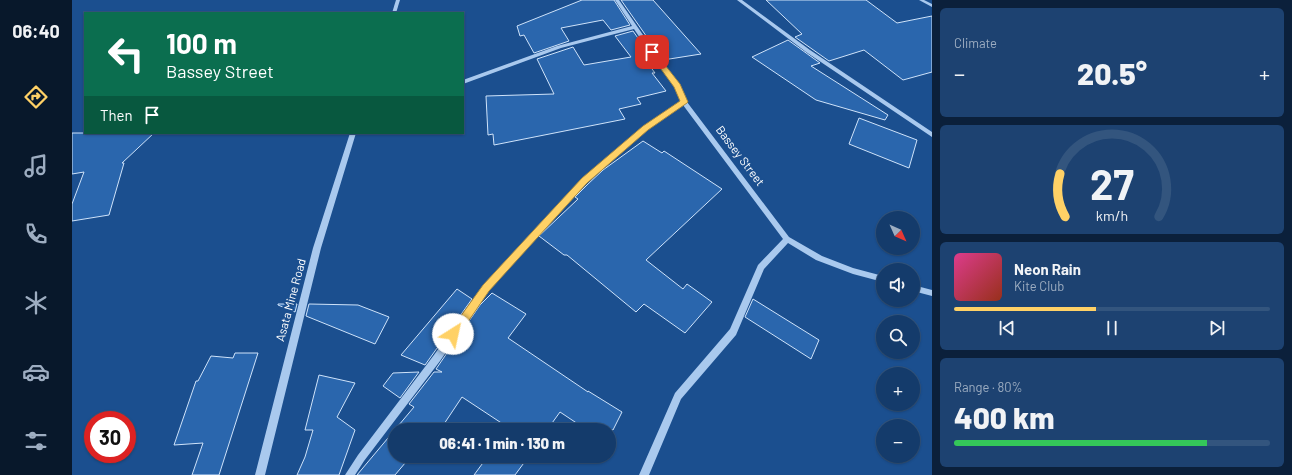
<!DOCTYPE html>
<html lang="en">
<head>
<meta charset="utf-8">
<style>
	body { margin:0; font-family:Barlow,sans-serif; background:#1d4271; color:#f1f3f6; height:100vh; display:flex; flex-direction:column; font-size:15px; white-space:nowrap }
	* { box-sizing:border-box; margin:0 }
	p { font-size:13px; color:#9dadc1 }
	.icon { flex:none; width:22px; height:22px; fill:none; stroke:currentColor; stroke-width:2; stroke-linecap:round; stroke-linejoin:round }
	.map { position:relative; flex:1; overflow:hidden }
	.side { display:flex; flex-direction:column; gap:8px; padding:8px; background:#0b203b; width:360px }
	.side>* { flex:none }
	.top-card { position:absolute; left:12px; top:12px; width:380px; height:122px; border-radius:0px; box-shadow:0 1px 3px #0004,0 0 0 1px #33557e; background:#0b6e4f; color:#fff; overflow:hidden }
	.needle { width:26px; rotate:135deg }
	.buttons { position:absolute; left:804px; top:211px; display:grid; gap:8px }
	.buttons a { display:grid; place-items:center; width:44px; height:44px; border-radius:50%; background:#143b6b; box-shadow:0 1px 3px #0004,0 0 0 1px #33557e; font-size:20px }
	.speed { position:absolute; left:12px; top:411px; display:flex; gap:8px; font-size:20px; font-weight:700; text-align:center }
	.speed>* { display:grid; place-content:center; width:52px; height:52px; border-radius:50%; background:#143b6b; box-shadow:0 1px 3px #0004,0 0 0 1px #33557e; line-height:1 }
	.speed .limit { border:6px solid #d22; background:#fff; color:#111 }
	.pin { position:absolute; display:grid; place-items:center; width:34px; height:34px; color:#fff; margin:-17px; border-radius:8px; box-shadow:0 2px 6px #0006 }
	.me { position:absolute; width:44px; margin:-22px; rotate:35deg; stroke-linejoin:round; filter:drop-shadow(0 0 3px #0008) }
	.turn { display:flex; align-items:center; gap:14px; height:84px; padding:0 16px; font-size:18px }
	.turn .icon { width:52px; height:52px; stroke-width:2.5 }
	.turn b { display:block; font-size:28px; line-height:34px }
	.then { display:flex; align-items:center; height:38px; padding:0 16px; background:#0003; gap:8px; font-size:15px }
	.big { font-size:30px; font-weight:800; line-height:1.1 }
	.side .card { flex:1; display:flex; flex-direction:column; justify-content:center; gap:6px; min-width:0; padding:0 14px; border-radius:6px; background:#1d4271 }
	.side .dial { align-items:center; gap:0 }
	.dial svg { height:104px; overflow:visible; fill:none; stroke:#33557e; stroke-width:7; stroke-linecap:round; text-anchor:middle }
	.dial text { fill:#f1f3f6; stroke:none }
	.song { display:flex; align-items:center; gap:12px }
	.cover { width:48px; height:48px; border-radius:6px; background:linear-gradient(135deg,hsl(330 70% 55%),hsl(10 70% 35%)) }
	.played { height:4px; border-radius:2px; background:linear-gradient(90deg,#ffd166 45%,#33557e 45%) }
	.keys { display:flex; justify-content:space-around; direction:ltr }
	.heat { display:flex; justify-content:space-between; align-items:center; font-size:22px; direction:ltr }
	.charge { height:6px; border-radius:3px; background:linear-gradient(90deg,#34c759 80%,#33557e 0) }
	.trip { position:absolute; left:316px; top:423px; width:228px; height:40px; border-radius:20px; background:#143b6b; box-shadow:0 1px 3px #0004,0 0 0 1px #33557e; font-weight:800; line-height:40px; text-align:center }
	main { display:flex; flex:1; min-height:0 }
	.dock { display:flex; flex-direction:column; width:72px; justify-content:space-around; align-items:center; background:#08182b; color:#9dadc1 }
	.dock .icon { width:28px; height:28px }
	.dock .on { color:#ffd166 }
	.dock b { font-size:18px; color:#f1f3f6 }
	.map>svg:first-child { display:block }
	.building { fill:#2a66ad; stroke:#cfe3fa }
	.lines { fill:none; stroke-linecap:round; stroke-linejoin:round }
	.minor { fill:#a9c9ee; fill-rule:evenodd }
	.route { fill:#ffd166; stroke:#a68842 }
	.labels { text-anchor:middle; stroke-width:4; stroke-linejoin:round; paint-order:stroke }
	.street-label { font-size:12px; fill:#fff; stroke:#1b4f8f }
</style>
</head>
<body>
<main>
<nav class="dock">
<b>06:40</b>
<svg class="icon on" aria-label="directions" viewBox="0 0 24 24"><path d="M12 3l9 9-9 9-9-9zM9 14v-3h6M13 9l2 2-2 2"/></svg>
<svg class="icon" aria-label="music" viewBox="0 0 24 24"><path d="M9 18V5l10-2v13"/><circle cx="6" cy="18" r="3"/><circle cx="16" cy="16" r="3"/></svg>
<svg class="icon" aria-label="phone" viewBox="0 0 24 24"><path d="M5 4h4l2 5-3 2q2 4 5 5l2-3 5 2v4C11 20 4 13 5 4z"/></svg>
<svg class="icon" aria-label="climate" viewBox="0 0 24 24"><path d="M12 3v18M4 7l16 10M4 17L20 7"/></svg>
<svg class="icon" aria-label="car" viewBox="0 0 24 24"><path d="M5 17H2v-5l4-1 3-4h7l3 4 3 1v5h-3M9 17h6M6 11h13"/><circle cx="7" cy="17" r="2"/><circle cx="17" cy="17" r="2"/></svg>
<svg class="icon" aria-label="filters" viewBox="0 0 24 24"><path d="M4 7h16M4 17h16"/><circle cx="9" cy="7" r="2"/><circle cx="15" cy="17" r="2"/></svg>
</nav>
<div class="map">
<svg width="860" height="475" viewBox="0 0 860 475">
	<rect width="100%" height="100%" fill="#1b4f8f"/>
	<g class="building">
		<path d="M510 0H542L558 25 539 30 531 20 489 28 497 41 462 53 452 35 448 36 445 26Z"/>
		<path d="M549 0H581L629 54 591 60Z"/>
		<path d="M694 0H794L825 23 860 16V72L831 80 792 50 757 61 723 37 730 34Z"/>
		<path d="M561 31 582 61 575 62 583 73H580L594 91 565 98 569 104 547 109 553 119 422 145 421 134 416 135 414 96 482 94 465 59 501 47 512 65 559 57 543 36Z"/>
		<path d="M716 40 748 63 739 66 816 115 813 120 744 100 680 57Z"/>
		<path d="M787 118 845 140 837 168 777 144Z"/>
		<path d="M0 133H82L50 163H52L37 215 0 221V204L12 172 0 174Z"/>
		<path d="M571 141 590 153 592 151 650 189 574 260 611 289 615 284 640 302 613 333 572 304 564 312 495 255H492L467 236 506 199 503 197 516 184 531 170Z"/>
		<path d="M385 289 400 299 353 365 329 355Z"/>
		<path d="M420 293 454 314 436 338 516 392V391L550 412 541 430H515L488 412 475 430H436L437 428 390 397 368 430H323V456H339L323 475H285L342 407 337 404 362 372H370L364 369 408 305Z"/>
		<path d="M681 299 747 340 739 359 673 317Z"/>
		<path d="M206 304H225L223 312 206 305Z"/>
		<path d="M237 304 286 305 317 317 303 344 234 316Z"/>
		<path d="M163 353H186L147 475H120L131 443 102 445 124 381H126L139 356 161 358Z"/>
		<path d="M347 372 328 398 311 386 321 373Z"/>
		<path d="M247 375 283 383 265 417 283 430 267 475H225L233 457 241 430H233Z"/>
		<path d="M416 456H457L443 475H402Z"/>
	</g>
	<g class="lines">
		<g class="minor">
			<path d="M324 0H328L324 13H320Z"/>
			<path d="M543 0H547L582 51 608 85 615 102 717 237 750 256 781 268 811 276V282L781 274 744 260 716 243 692 269 664 335 609 399 577 475H567L603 393 658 329 686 265 711 239 611 105 575 129 515 183 478 221 417 290 368 361 292 461 283 475H273L286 455 362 355 411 286 474 217 511 179 571 127 609 101 603 86 578 53 562 29 489 48 391 84V80L485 46 560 26Z"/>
			<path d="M665 0H670L738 50 860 132V137L734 52Z"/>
			<path d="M847 0H852L860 4V7Z"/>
			<path d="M278 133H284L249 248 193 475H183L241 248Z"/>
			<path d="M841 285 860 290V296L841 291Z"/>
		</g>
	</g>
	<path class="route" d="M578 51H582L608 84 616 102 615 103 576 130 515 183 417 291 385 338 381 339 378 338 376 334 378 331 411 285 510 178 571 126 608 101 602 87 578 54Z"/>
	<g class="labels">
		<g class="street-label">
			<text transform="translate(668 156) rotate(53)" y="4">Bassey Street</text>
			<text transform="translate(219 300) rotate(-75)" y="4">Asata Mine Road</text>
		</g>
	</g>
</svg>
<div class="buttons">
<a><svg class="needle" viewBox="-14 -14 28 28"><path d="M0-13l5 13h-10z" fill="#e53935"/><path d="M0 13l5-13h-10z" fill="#9dadc1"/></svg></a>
<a><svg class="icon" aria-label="sound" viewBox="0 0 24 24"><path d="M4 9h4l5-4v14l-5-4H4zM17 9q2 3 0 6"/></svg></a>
<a><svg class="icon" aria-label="search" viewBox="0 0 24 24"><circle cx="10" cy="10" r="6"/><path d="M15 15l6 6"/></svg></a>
<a>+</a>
<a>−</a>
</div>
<div class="speed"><div class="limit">30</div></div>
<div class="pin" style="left:580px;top:52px;background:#d93025"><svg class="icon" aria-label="arrive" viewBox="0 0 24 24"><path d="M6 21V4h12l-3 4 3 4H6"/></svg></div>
<svg class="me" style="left:381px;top:334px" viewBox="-20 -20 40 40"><circle r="19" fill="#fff"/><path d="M0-13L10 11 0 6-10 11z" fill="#ffd166"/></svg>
<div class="trip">06:41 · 1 min · 130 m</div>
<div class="top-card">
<div class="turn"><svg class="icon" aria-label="left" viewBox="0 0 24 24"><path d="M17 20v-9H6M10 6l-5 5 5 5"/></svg><div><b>100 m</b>Bassey Street</div></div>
<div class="then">Then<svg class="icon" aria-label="arrive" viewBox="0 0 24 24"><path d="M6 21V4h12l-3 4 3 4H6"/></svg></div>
</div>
</div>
<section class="side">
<div class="card"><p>Climate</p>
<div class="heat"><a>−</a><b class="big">20.5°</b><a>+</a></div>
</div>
<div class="card dial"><svg viewBox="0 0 100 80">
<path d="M14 69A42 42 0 1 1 86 69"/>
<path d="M14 69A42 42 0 0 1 10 36" stroke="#ffd166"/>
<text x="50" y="56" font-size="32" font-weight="700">27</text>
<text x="50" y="72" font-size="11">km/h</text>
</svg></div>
<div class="card">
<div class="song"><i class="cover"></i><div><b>Neon Rain</b><p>Kite Club</p></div></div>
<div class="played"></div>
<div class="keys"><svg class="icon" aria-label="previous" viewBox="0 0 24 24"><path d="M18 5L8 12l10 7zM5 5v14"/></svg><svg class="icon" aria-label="pause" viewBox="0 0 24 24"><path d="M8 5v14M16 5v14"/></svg><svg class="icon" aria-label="next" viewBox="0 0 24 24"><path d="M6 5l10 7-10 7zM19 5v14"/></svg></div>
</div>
<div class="card"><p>Range · 80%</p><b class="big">400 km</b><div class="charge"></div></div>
</section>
</main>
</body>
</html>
